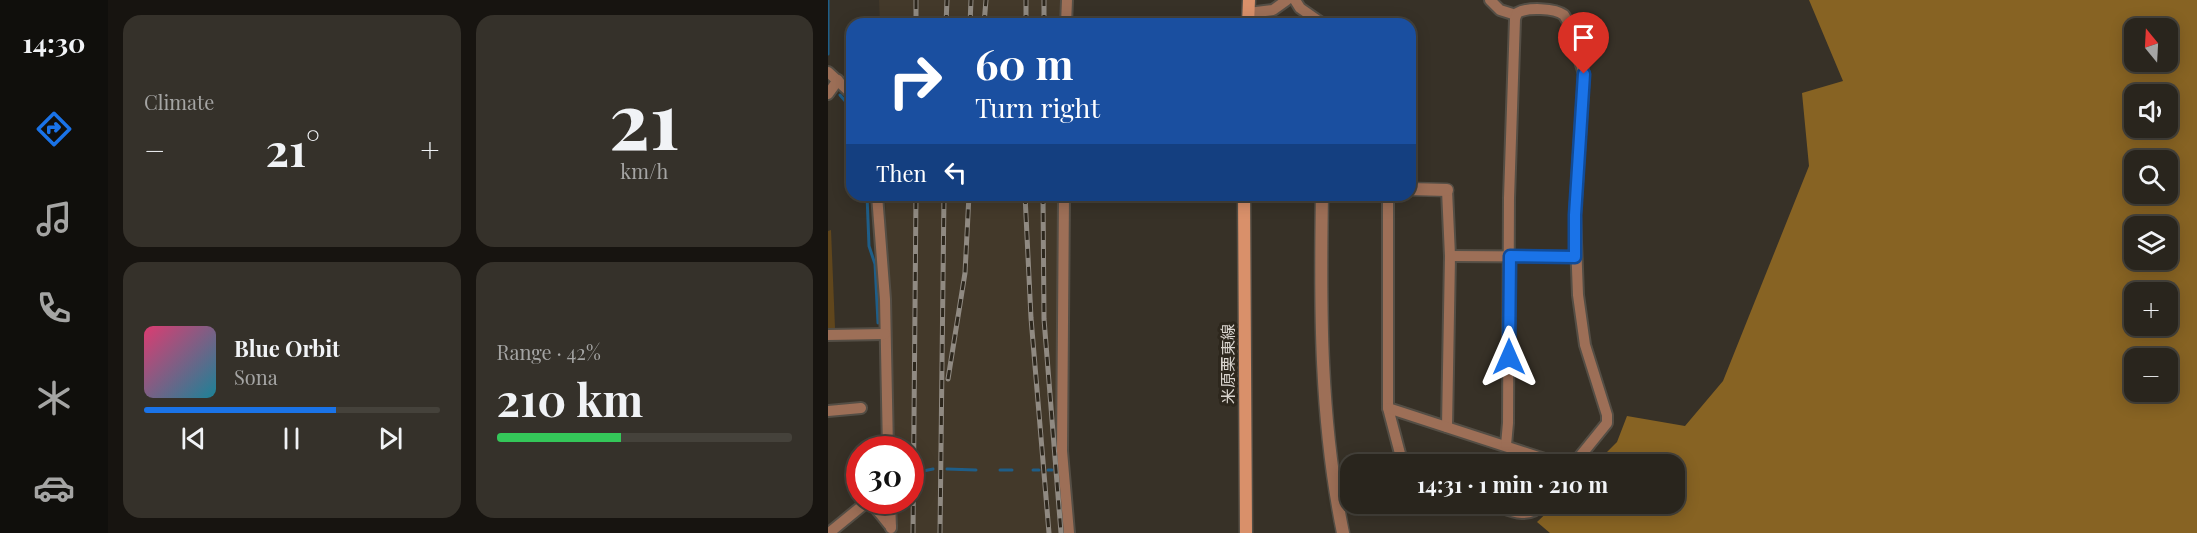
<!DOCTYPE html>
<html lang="en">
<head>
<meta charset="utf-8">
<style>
	body { margin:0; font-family:"Playfair Display","Noto Sans JP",serif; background:#35312a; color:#f1f3f6; height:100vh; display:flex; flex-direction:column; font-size:22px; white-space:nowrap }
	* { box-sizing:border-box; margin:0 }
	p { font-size:20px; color:#a5a5a4 }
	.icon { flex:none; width:33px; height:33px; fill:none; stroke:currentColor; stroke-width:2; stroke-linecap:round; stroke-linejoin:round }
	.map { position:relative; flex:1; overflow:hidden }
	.side { display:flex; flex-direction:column; gap:15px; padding:15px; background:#171410; width:720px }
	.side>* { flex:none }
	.guide { position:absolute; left:18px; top:18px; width:570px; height:183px; border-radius:18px; box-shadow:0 3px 15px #0003,0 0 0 2px #45423b; background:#1a4fa0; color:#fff; overflow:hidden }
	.needle { width:39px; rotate:342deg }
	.buttons { position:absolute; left:1296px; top:18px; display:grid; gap:12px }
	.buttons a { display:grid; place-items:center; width:54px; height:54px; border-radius:12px; background:#29251d; box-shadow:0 3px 15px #0003,0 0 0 2px #45423b; font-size:30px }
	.speed { position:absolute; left:18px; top:436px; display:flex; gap:12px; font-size:30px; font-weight:700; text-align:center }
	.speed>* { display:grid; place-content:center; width:78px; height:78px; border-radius:50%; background:#29251d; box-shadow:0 3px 15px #0003,0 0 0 2px #45423b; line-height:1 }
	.speed .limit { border:9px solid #d22; background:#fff; color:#111 }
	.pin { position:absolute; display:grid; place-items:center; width:51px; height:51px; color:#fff; margin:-62px -26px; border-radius:50% 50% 50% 0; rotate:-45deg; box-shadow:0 0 6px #0007 }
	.pin .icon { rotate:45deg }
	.me { position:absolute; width:66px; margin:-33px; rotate:0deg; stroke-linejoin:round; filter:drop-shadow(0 0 4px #0008) }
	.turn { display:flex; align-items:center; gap:21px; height:126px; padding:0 30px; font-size:27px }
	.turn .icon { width:78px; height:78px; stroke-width:2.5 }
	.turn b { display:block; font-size:42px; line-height:51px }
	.then { display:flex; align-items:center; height:57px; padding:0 30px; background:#0003; gap:12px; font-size:22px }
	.big { font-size:45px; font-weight:700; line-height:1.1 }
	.side .card { flex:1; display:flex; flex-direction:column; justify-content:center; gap:9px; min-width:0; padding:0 21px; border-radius:18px; background:#35312a }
	.side .dial { align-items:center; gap:0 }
	.dial b { font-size:78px; line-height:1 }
	.song { display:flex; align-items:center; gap:18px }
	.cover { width:72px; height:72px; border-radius:9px; background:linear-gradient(135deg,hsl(340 70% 55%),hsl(190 70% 35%)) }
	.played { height:6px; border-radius:3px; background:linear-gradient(90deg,#1a73e8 65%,#45423b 65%) }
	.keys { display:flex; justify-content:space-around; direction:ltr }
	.heat { display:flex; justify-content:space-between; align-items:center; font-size:33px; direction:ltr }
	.charge { height:9px; border-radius:4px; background:linear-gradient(90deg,#34c759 42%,#45423b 0) }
	.side .tiles { flex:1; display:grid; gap:15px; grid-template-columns:repeat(2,1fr) }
	.trip { position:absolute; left:512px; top:454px; width:345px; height:60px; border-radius:18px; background:#29251d; box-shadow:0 3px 15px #0003,0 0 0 2px #45423b; font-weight:700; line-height:60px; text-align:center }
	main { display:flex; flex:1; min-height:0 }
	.menu { display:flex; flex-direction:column; width:108px; justify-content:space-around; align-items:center; background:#100f0c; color:#a5a5a4 }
	.menu .icon { width:42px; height:42px }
	.menu .on { color:#1a73e8 }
	.menu b { font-size:27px; color:#f1f3f6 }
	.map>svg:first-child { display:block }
	.built { fill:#43392a }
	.green { fill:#60461c }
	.forest { fill:#876323; fill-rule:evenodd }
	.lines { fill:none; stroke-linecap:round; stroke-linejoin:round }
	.stream { stroke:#1f5e88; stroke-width:3 }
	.minor-casing { stroke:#544e45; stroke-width:14 }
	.tertiary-casing { stroke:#544e45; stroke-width:15 }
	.secondary-casing { stroke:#544e45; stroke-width:15 }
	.minor { stroke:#9d6f57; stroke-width:10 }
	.tertiary { stroke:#9d6f57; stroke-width:12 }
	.secondary { stroke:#d9906a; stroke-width:12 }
	.rail-casing { stroke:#908a82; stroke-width:5 }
	.rail { stroke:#2d271d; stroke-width:3; stroke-dasharray:9; stroke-linecap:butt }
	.route-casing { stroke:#114b97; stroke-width:15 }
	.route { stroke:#1a73e8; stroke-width:10 }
	.labels { text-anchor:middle; stroke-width:6; stroke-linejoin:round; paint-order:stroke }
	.street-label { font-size:16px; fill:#d9d4ce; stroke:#2d271d }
</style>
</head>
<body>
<main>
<nav class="menu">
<b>14:30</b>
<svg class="icon on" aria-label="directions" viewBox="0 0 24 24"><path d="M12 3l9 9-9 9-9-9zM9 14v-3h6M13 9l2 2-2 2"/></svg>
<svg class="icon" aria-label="music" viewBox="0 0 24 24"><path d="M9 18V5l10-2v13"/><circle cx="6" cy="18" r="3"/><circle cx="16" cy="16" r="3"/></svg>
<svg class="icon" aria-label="phone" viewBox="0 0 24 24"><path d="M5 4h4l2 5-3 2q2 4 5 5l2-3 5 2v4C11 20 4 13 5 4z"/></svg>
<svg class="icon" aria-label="climate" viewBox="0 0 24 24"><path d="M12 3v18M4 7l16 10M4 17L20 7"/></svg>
<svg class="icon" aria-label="car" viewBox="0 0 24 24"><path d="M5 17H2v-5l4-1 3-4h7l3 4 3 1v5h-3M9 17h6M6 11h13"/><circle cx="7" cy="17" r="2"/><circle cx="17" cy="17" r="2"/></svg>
</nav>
<section class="side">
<div class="tiles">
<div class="card"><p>Climate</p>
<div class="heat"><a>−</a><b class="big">21°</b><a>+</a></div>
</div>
<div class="card dial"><b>21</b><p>km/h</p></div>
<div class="card">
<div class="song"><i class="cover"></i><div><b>Blue Orbit</b><p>Sona</p></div></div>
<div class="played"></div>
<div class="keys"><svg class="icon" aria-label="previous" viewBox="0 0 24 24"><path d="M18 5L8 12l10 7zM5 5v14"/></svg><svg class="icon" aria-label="pause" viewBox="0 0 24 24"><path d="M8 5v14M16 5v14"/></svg><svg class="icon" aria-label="next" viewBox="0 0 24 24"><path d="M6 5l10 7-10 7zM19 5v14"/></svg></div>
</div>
<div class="card"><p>Range · 42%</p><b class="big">210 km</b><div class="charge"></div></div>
</div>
</section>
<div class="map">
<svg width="1369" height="533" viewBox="0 0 1369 533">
	<rect width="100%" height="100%" fill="#373127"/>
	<g class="built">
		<path d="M51 0H234V24H52Z"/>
		<path d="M57 195H233L236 533H68V501H82V450H66Z"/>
	</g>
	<path class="green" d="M3 230 7 328 0 329V231Z"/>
	<path class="forest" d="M981 0H1369V533H722L709 522 728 504H846V465H766L789 442 799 416 857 426 895 381 981 166 974 93 1015 81ZM1306 28H1340V62H1306ZM1340 94V128H1306V94ZM1340 160V194H1306V160ZM1306 226H1340V260H1306ZM1306 292H1340V326H1306ZM1306 358H1340V392H1306Z"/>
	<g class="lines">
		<g class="stream">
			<path d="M0 54V0"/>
			<path d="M12 95 24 109"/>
			<path d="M39 195 41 246 47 264 50 323"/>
			<path d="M119 469 148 470"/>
			<path d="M172 470H184"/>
			<path d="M205 470H211"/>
			<path d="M220 470H224"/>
			<path d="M95 471 105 469"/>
		</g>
		<defs>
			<g id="minor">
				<path d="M467 0 472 8 495 24"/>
				<path d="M662 0 672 10 688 15"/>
				<path d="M420 13 445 10 459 0"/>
				<path d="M238 24 239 0"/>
				<path d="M0 72 24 94"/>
				<path d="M0 94 10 80"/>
				<path d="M619 190 622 256 619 427"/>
				<path d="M49 195 57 299 60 450"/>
				<path d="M236 195 234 451 241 533"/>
				<path d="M560 195V408L575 465"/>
				<path d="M622 256 747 257"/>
				<path d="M0 335 57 334"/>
				<path d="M560 408 735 465"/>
				<path d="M0 411 33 408"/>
				<path d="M678 445 680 423 681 198 687 19 689 13C699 7 727 8 736 15L740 22 756 74 747 215 750 295 757 345 779 415V423L745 465"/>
				<path d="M42 501 63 527"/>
				<path d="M62 501 63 528"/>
				<path d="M664 504C681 510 700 521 714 504"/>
				<path d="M1 533 40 501"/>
			</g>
			<g id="tertiary">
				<path d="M582 189 619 190"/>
				<path d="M494 195C492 309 492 421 515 533"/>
			</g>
			<g id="secondary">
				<path d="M420 24 421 0"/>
				<path d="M416 195 418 533"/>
			</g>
		</defs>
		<use href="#minor" class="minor-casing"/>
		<use href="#tertiary" class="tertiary-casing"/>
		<use href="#secondary" class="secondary-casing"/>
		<use href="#minor" class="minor"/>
		<use href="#tertiary" class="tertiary"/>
		<use href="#secondary" class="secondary"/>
		<defs>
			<g id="rail">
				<path d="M88 0V24"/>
				<path d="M118 24 119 0"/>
				<path d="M142 24 143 0"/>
				<path d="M156 24 158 0"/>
				<path d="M198 24V0"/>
				<path d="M216 24V0"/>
				<path d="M197 195 203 318 221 533"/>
				<path d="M215 195 216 319 233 533"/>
				<path d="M120 379 137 273 141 195"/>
				<path d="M85 533 88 195"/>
				<path d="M112 533 116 195"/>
			</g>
		</defs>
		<use href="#rail" class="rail-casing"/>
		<use href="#rail" class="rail"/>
	</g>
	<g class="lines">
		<defs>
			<path id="route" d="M681 357 682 256 747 257V215L756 74"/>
		</defs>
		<use href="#route" class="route-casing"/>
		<use href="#route" class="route"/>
	</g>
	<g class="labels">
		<g class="street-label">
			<text transform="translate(400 364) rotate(-90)" y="6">米原栗東線</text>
		</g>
	</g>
</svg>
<div class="buttons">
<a><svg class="needle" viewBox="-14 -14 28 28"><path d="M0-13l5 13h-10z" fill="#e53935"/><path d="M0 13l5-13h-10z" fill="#a5a5a4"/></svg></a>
<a><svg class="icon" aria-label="sound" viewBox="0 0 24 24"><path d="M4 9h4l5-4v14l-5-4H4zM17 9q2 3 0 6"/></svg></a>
<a><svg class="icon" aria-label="search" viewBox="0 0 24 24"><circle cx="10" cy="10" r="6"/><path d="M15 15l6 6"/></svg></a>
<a><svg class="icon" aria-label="layers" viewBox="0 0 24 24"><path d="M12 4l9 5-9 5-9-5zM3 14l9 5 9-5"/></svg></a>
<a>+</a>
<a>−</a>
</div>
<div class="speed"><div class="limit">30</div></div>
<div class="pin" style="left:756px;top:74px;background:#d93025"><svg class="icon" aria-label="arrive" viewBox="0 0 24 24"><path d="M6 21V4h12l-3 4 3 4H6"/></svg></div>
<svg class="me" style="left:681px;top:357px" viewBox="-20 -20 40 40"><path d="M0-17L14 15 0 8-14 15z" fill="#1a73e8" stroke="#fff" stroke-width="4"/></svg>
<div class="trip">14:31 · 1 min · 210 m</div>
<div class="guide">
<div class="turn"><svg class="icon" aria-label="right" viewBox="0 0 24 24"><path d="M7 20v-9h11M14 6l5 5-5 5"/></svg><div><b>60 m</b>Turn right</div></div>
<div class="then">Then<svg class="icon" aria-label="left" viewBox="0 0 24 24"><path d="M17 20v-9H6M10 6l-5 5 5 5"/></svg></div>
</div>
</div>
</main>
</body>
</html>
